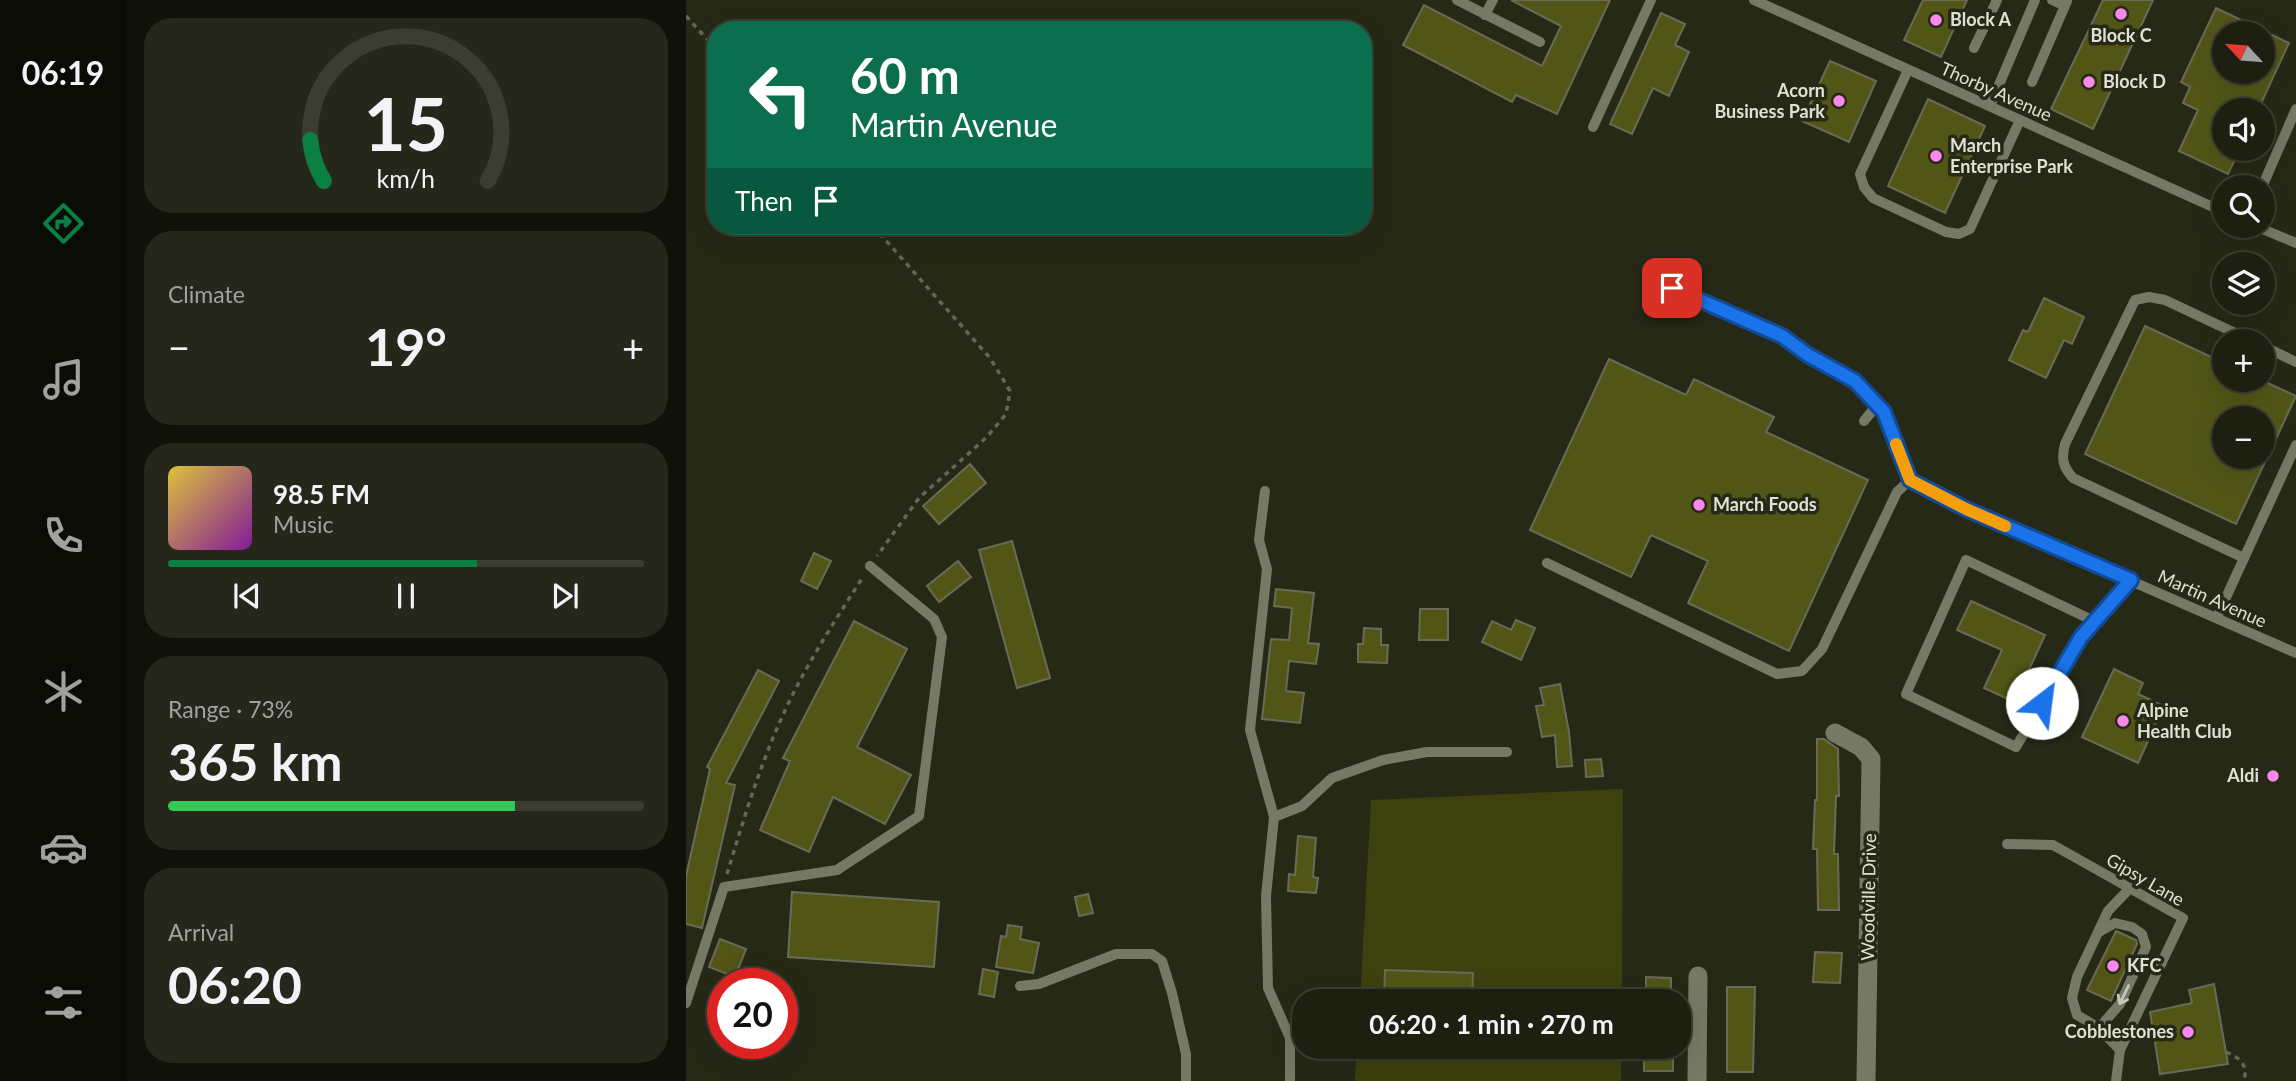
<!DOCTYPE html>
<html lang="en">
<head>
<meta charset="utf-8">
<style>
	body { margin:0; font-family:Lato,sans-serif; background:#25271a; color:#f1f3f6; height:100vh; display:flex; flex-direction:column; font-size:26px; white-space:nowrap }
	* { box-sizing:border-box; margin:0 }
	p { font-size:23px; color:#a0a29f }
	.icon { flex:none; width:38px; height:38px; fill:none; stroke:currentColor; stroke-width:2; stroke-linecap:round; stroke-linejoin:round }
	.map { position:relative; flex:1; overflow:hidden }
	.sheet { display:flex; flex-direction:column; gap:18px; padding:18px; background:#101109; width:560px }
	.sheet>* { flex:none }
	.top-card { position:absolute; left:21px; top:21px; width:665px; height:214px; border-radius:28px; box-shadow:0 7px 28px #0002,0 0 0 2px #3b3d31; background:#0b6e4f; color:#fff; overflow:hidden }
	.needle { width:46px; rotate:296deg }
	.controls { position:absolute; left:1526px; top:21px; display:grid; gap:14px }
	.controls a { display:grid; place-items:center; width:63px; height:63px; border-radius:50%; background:#1d1f11; box-shadow:0 7px 28px #0002,0 0 0 2px #3b3d31; font-size:35px }
	.speed { position:absolute; left:21px; top:968px; display:flex; gap:14px; font-size:35px; font-weight:700; text-align:center }
	.speed>* { display:grid; place-content:center; width:91px; height:91px; border-radius:50%; background:#1d1f11; box-shadow:0 7px 28px #0002,0 0 0 2px #3b3d31; line-height:1 }
	.speed .limit { border:10px solid #d22; background:#fff; color:#111 }
	.pin { position:absolute; display:grid; place-items:center; width:60px; height:60px; color:#fff; margin:-30px; border-radius:14px; box-shadow:0 4px 10px #0006 }
	.me { position:absolute; width:77px; margin:-38px; rotate:30deg; stroke-linejoin:round; filter:drop-shadow(0 0 5px #0008) }
	.turn { display:flex; align-items:center; gap:24px; height:147px; padding:0 28px; font-size:32px }
	.turn .icon { width:91px; height:91px; stroke-width:2.5 }
	.turn b { display:block; font-size:49px; line-height:60px }
	.then { display:flex; align-items:center; height:66px; padding:0 28px; background:#0003; gap:14px; font-size:26px }
	.big { font-size:52px; font-weight:700; line-height:1.1 }
	.sheet .widget { flex:1; display:flex; flex-direction:column; justify-content:center; gap:10px; min-width:0; padding:0 24px; border-radius:28px; background:#25271a }
	.sheet .dial { align-items:center; gap:0 }
	.dial svg { height:182px; overflow:visible; fill:none; stroke:#3b3d31; stroke-width:7; stroke-linecap:round; text-anchor:middle }
	.dial text { fill:#f1f3f6; stroke:none }
	.song { display:flex; align-items:center; gap:21px }
	.cover { width:84px; height:84px; border-radius:10px; background:linear-gradient(135deg,hsl(50 70% 55%),hsl(290 70% 35%)) }
	.played { height:7px; border-radius:4px; background:linear-gradient(90deg,#0b8043 65%,#3b3d31 65%) }
	.keys { display:flex; justify-content:space-around; direction:ltr }
	.heat { display:flex; justify-content:space-between; align-items:center; font-size:38px; direction:ltr }
	.charge { height:10px; border-radius:5px; background:linear-gradient(90deg,#34c759 73%,#3b3d31 0) }
	.trip { position:absolute; left:606px; top:989px; width:399px; height:70px; border-radius:28px; background:#1d1f11; box-shadow:0 7px 28px #0002,0 0 0 2px #3b3d31; font-weight:700; line-height:70px; text-align:center }
	main { display:flex; flex:1; min-height:0 }
	.tab-bar { display:flex; flex-direction:column; width:126px; justify-content:space-around; align-items:center; background:#0c0c07; color:#a0a29f }
	.tab-bar .icon { width:49px; height:49px }
	.tab-bar .on { color:#0b8043 }
	.tab-bar b { font-size:32px; color:#f1f3f6 }
	.map>svg:first-child { display:block }
	.green { fill:#3d410e }
	.building { fill:#515617; stroke:#686b57; stroke-width:2; fill-rule:evenodd }
	.lines { fill:none; stroke-linecap:round; stroke-linejoin:round }
	.path { stroke:#656757; stroke-width:3.5; stroke-dasharray:5 5; stroke-linecap:butt }
	.service { stroke:#767965; stroke-width:10 }
	.minor { stroke:#767965; stroke-width:19 }
	.oneway { stroke:#c5c7ba }
	.route-casing { stroke:#114b97; stroke-width:18 }
	.route { stroke:#1a73e8; stroke-width:12 }
	.slow { stroke:#f59e0b; stroke-width:12 }
	.poi-dot { fill:#f888ea; stroke:#272917; stroke-width:2.5 }
	.labels { text-anchor:middle; stroke-width:7; stroke-linejoin:round; paint-order:stroke }
	.poi-label { font-size:18px; font-weight:bold; fill:#dfe1d6; stroke:#272917; text-anchor:start }
	.street-label { font-size:18px; fill:#dfe1d6; stroke:#272917 }
</style>
</head>
<body>
<main>
<nav class="tab-bar">
<b>06:19</b>
<svg class="icon on" aria-label="directions" viewBox="0 0 24 24"><path d="M12 3l9 9-9 9-9-9zM9 14v-3h6M13 9l2 2-2 2"/></svg>
<svg class="icon" aria-label="music" viewBox="0 0 24 24"><path d="M9 18V5l10-2v13"/><circle cx="6" cy="18" r="3"/><circle cx="16" cy="16" r="3"/></svg>
<svg class="icon" aria-label="phone" viewBox="0 0 24 24"><path d="M5 4h4l2 5-3 2q2 4 5 5l2-3 5 2v4C11 20 4 13 5 4z"/></svg>
<svg class="icon" aria-label="climate" viewBox="0 0 24 24"><path d="M12 3v18M4 7l16 10M4 17L20 7"/></svg>
<svg class="icon" aria-label="car" viewBox="0 0 24 24"><path d="M5 17H2v-5l4-1 3-4h7l3 4 3 1v5h-3M9 17h6M6 11h13"/><circle cx="7" cy="17" r="2"/><circle cx="17" cy="17" r="2"/></svg>
<svg class="icon" aria-label="filters" viewBox="0 0 24 24"><path d="M4 7h16M4 17h16"/><circle cx="9" cy="7" r="2"/><circle cx="15" cy="17" r="2"/></svg>
</nav>
<section class="sheet">
<div class="widget dial"><svg viewBox="0 0 100 80">
<path d="M14 69A42 42 0 1 1 86 69"/>
<path d="M14 69A42 42 0 0 1 8 51" stroke="#0b8043"/>
<text x="50" y="56" font-size="32" font-weight="700">15</text>
<text x="50" y="72" font-size="11">km/h</text>
</svg></div>
<div class="widget"><p>Climate</p>
<div class="heat"><a>−</a><b class="big">19°</b><a>+</a></div>
</div>
<div class="widget">
<div class="song"><i class="cover"></i><div><b>98.5 FM</b><p>Music</p></div></div>
<div class="played"></div>
<div class="keys"><svg class="icon" aria-label="previous" viewBox="0 0 24 24"><path d="M18 5L8 12l10 7zM5 5v14"/></svg><svg class="icon" aria-label="pause" viewBox="0 0 24 24"><path d="M8 5v14M16 5v14"/></svg><svg class="icon" aria-label="next" viewBox="0 0 24 24"><path d="M6 5l10 7-10 7zM19 5v14"/></svg></div>
</div>
<div class="widget"><p>Range · 73%</p><b class="big">365 km</b><div class="charge"></div></div>
<div class="widget"><p>Arrival</p><b class="big">06:20</b></div>
</section>
<div class="map">
<svg width="1610" height="1081" viewBox="0 0 1610 1081">
	<rect width="100%" height="100%" fill="#272917"/>
	<g class="green">
		<path d="M937 789 936 1001H674L685 800Z"/>
		<path d="M671 1047H935V1081H669Z"/>
	</g>
	<g class="building">
		<path d="M825 0H924L871 114 830 95 826 102 717 45 738 5 856 66 875 26Z"/>
		<path d="M1237 0H1281L1255 57 1218 40Z"/>
		<path d="M1417 0H1467L1407 129 1365 109Z"/>
		<path d="M1530 8 1603 43 1572 110H1538V149H1554L1542 174 1493 151 1512 110 1497 103 1504 87 1495 82ZM1538 33H1577V72H1538Z"/>
		<path d="M975 13 999 24 989 45 1003 52 983 96 967 88 946 134 924 124Z"/>
		<path d="M1144 61 1190 81 1163 142 1116 121Z"/>
		<path d="M1242 99 1299 126 1259 213 1202 186Z"/>
		<path d="M1358 298 1398 317 1386 344 1378 340 1360 378 1323 360 1337 330 1342 332Z"/>
		<path d="M1459 326 1538 363V380H1575L1610 396 1550 524 1399 454ZM1538 418H1577V457H1538Z"/>
		<path d="M923 359 1000 395 1008 379 1088 417 1080 432 1182 480 1103 651 1002 603 1022 561 965 535 945 577 844 530Z"/>
		<path d="M284 464 300 483 253 524 237 506Z"/>
		<path d="M326 541 364 678 331 688 293 550Z"/>
		<path d="M128 553 145 561 131 589 115 581Z"/>
		<path d="M272 561 285 577 253 602 241 586Z"/>
		<path d="M590 589 628 593 622 643 633 644 630 664 603 661 600 691 618 693 614 723 576 719 585 639 603 640 606 608 588 606Z"/>
		<path d="M1285 601 1359 635 1328 702 1298 688 1316 650 1271 630Z"/>
		<path d="M734 609H762V640H733Z"/>
		<path d="M830 620 849 628 835 660 796 642 806 621 825 630Z"/>
		<path d="M168 621 221 649 171 747 225 775 199 824 147 797 123 852 74 830 104 761 97 758Z"/>
		<path d="M678 628 695 629V645H702L701 663 672 662V644H677Z"/>
		<path d="M1428 669 1457 683 1452 694 1478 706 1452 763 1396 737Z"/>
		<path d="M72 670 93 681 40 783 49 785 16 928 0 924V876L24 769 21 767Z"/>
		<path d="M874 684 883 732 886 766 871 767 869 735 856 737 850 706 858 705 854 688Z"/>
		<path d="M1131 739H1138L1152 749 1153 796H1150L1148 854H1152L1153 910H1132L1131 849H1127L1129 800H1131Z"/>
		<path d="M915 759 917 776 900 777 899 760Z"/>
		<path d="M612 836 630 838 627 877 632 878 630 893 602 891 603 874 609 875Z"/>
		<path d="M106 892 253 902 248 967 102 957Z"/>
		<path d="M402 894 407 913 393 916 389 897Z"/>
		<path d="M322 925 336 927 334 939 353 943 347 973 310 967 315 936 320 937Z"/>
		<path d="M1430 931 1450 940 1451 944 1425 1001 1401 990Z"/>
		<path d="M34 939 60 949 49 977 23 967Z"/>
		<path d="M1129 952 1156 953 1154 983 1127 982Z"/>
		<path d="M297 969 312 972 308 997 293 994Z"/>
		<path d="M699 970 787 973 786 1001H698Z"/>
		<path d="M960 977 985 978V1001H960Z"/>
		<path d="M1528 984 1542 1064 1474 1074 1464 1012 1506 1003 1503 990Z"/>
		<path d="M1041 987H1069L1067 1072H1041Z"/>
		<rect x="958" y="1046" width="29" height="25"/>
	</g>
	<g class="lines">
		<g class="path">
			<path d="M0 16 30 49"/>
			<path d="M187 226 304 358 324 391 320 414 301 437 233 498 191 556"/>
			<path d="M41 874C57 821 73 768 96 717 118 668 148 622 177 577"/>
			<path d="M1540 1052C1554 1058 1562 1064 1558 1081"/>
		</g>
		<g class="service">
			<path d="M771 0 854 42"/>
			<path d="M1068 0 1538 212"/>
			<path d="M1366 0 1375 4 1381 0"/>
			<path d="M799 15 807 0"/>
			<path d="M1288 48 1311 0"/>
			<path d="M1222 70 1174 174 1178 187 1187 198 1260 232 1273 234 1284 229 1334 120"/>
			<path d="M1346 82 1381 1"/>
			<path d="M1304 106 1349 0"/>
			<path d="M907 127 965 0"/>
			<path d="M1576 187 1610 109"/>
			<path d="M1569 226 1610 243"/>
			<path d="M986 288 1096 336 1122 355 1169 381 1198 412 1224 480 1280 509 1610 653"/>
			<path d="M1577 346 1610 362"/>
			<path d="M1178 421 1191 405"/>
			<path d="M579 491 573 540 581 569 564 730 588 817 580 896 582 988 604 1038V1081"/>
			<path d="M1558 558 1387 478C1377 467 1375 459 1379 444L1449 300 1463 297 1479 300 1566 341"/>
			<path d="M861 563 1091 674 1116 671 1136 649 1211 492 1224 480"/>
			<path d="M1531 617 1610 445"/>
			<path d="M1408 621 1280 560 1220 694 1330 747 1395 637 1445 580"/>
			<path d="M588 817 616 806 646 778 697 760 741 752H821"/>
			<path d="M1321 844 1367 845 1497 918 1434 1050 1430 1081"/>
			<path d="M1413 932 1429 923 1446 927 1456 934 1460 947 1434 1004 1413 1028"/>
			<path d="M334 986 353 984 430 954H466L476 961 486 993 500 1054V1081"/>
			<path d="M0 1003 38 887 151 870 233 816 256 637 248 619 184 566"/>
			<path d="M1434 1050 1413 1028 1391 1015 1386 998 1391 977 1422 911 1444 888"/>
		</g>
		<g class="minor">
			<path d="M1149 733 1175 747 1185 759 1180 1081"/>
			<path d="M1011 1081 1012 976"/>
		</g>
	</g>
	<defs><path id="oneway-shaft" d="M-6 0H5M1.5-3L5.5 0L1.5 3" fill="none" stroke-width="1.6" stroke-linecap="round" stroke-linejoin="round" transform="scale(1.75)"/></defs>
	<use class="oneway" href="#oneway-shaft" transform="translate(1438 995) rotate(116)"/>
	<g class="lines">
		<defs>
			<path id="route" d="M986 288 1096 336 1122 355 1169 381 1198 412 1224 480 1280 509 1445 580 1395 637 1356 703"/>
		</defs>
		<use href="#route" class="route-casing"/>
		<use href="#route" class="route"/>
		<path class="slow" d="M1210 444 1224 480 1280 509 1319 526"/>
	</g>
	<g class="poi-dot">
		<circle cx="1435" cy="14" r="7"/>
		<circle cx="1250" cy="20" r="7"/>
		<circle cx="1403" cy="82" r="7"/>
		<circle cx="1153" cy="101" r="7"/>
		<circle cx="1250" cy="156" r="7"/>
		<circle cx="1013" cy="505" r="7"/>
		<circle cx="1437" cy="721" r="7"/>
		<circle cx="1587" cy="776" r="7"/>
		<circle cx="1427" cy="966" r="7"/>
		<circle cx="1502" cy="1032" r="7"/>
	</g>
	<g class="labels">
		<g class="poi-label">
			<text x="1264" y="26">Block A</text>
			<text x="1435" y="42" text-anchor="middle">Block C</text>
			<text x="1417" y="88">Block D</text>
			<text x="1139" y="97" text-anchor="end">Acorn<tspan x="1139" dy="21">Business Park</tspan></text>
			<text x="1264" y="152">March<tspan x="1264" dy="21">Enterprise Park</tspan></text>
			<text x="1027" y="511">March Foods</text>
			<text x="1451" y="717">Alpine<tspan x="1451" dy="21">Health Club</tspan></text>
			<text x="1573" y="782" text-anchor="end">Aldi</text>
			<text x="1441" y="972">KFC</text>
			<text x="1488" y="1038" text-anchor="end">Cobblestones</text>
		</g>
		<g class="street-label">
			<text transform="translate(1310 92) rotate(24)" y="6">Thorby Avenue</text>
			<text transform="translate(1526 599) rotate(24)" y="6">Martin Avenue</text>
			<text transform="translate(1459 880) rotate(30)" y="6">Gipsy Lane</text>
			<text transform="translate(1183 897) rotate(-89)" y="6">Woodville Drive</text>
		</g>
	</g>
</svg>
<div class="controls">
<a><svg class="needle" viewBox="-14 -14 28 28"><path d="M0-13l5 13h-10z" fill="#e53935"/><path d="M0 13l5-13h-10z" fill="#a0a29f"/></svg></a>
<a><svg class="icon" aria-label="sound" viewBox="0 0 24 24"><path d="M4 9h4l5-4v14l-5-4H4zM17 9q2 3 0 6"/></svg></a>
<a><svg class="icon" aria-label="search" viewBox="0 0 24 24"><circle cx="10" cy="10" r="6"/><path d="M15 15l6 6"/></svg></a>
<a><svg class="icon" aria-label="layers" viewBox="0 0 24 24"><path d="M12 4l9 5-9 5-9-5zM3 14l9 5 9-5"/></svg></a>
<a>+</a>
<a>−</a>
</div>
<div class="speed"><div class="limit">20</div></div>
<div class="pin" style="left:986px;top:288px;background:#d93025"><svg class="icon" aria-label="arrive" viewBox="0 0 24 24"><path d="M6 21V4h12l-3 4 3 4H6"/></svg></div>
<svg class="me" style="left:1356px;top:703px" viewBox="-20 -20 40 40"><circle r="19" fill="#fff"/><path d="M0-13L10 11 0 6-10 11z" fill="#1a73e8"/></svg>
<div class="trip">06:20 · 1 min · 270 m</div>
<div class="top-card">
<div class="turn"><svg class="icon" aria-label="left" viewBox="0 0 24 24"><path d="M17 20v-9H6M10 6l-5 5 5 5"/></svg><div><b>60 m</b>Martin Avenue</div></div>
<div class="then">Then<svg class="icon" aria-label="arrive" viewBox="0 0 24 24"><path d="M6 21V4h12l-3 4 3 4H6"/></svg></div>
</div>
</div>
</main>
</body>
</html>
